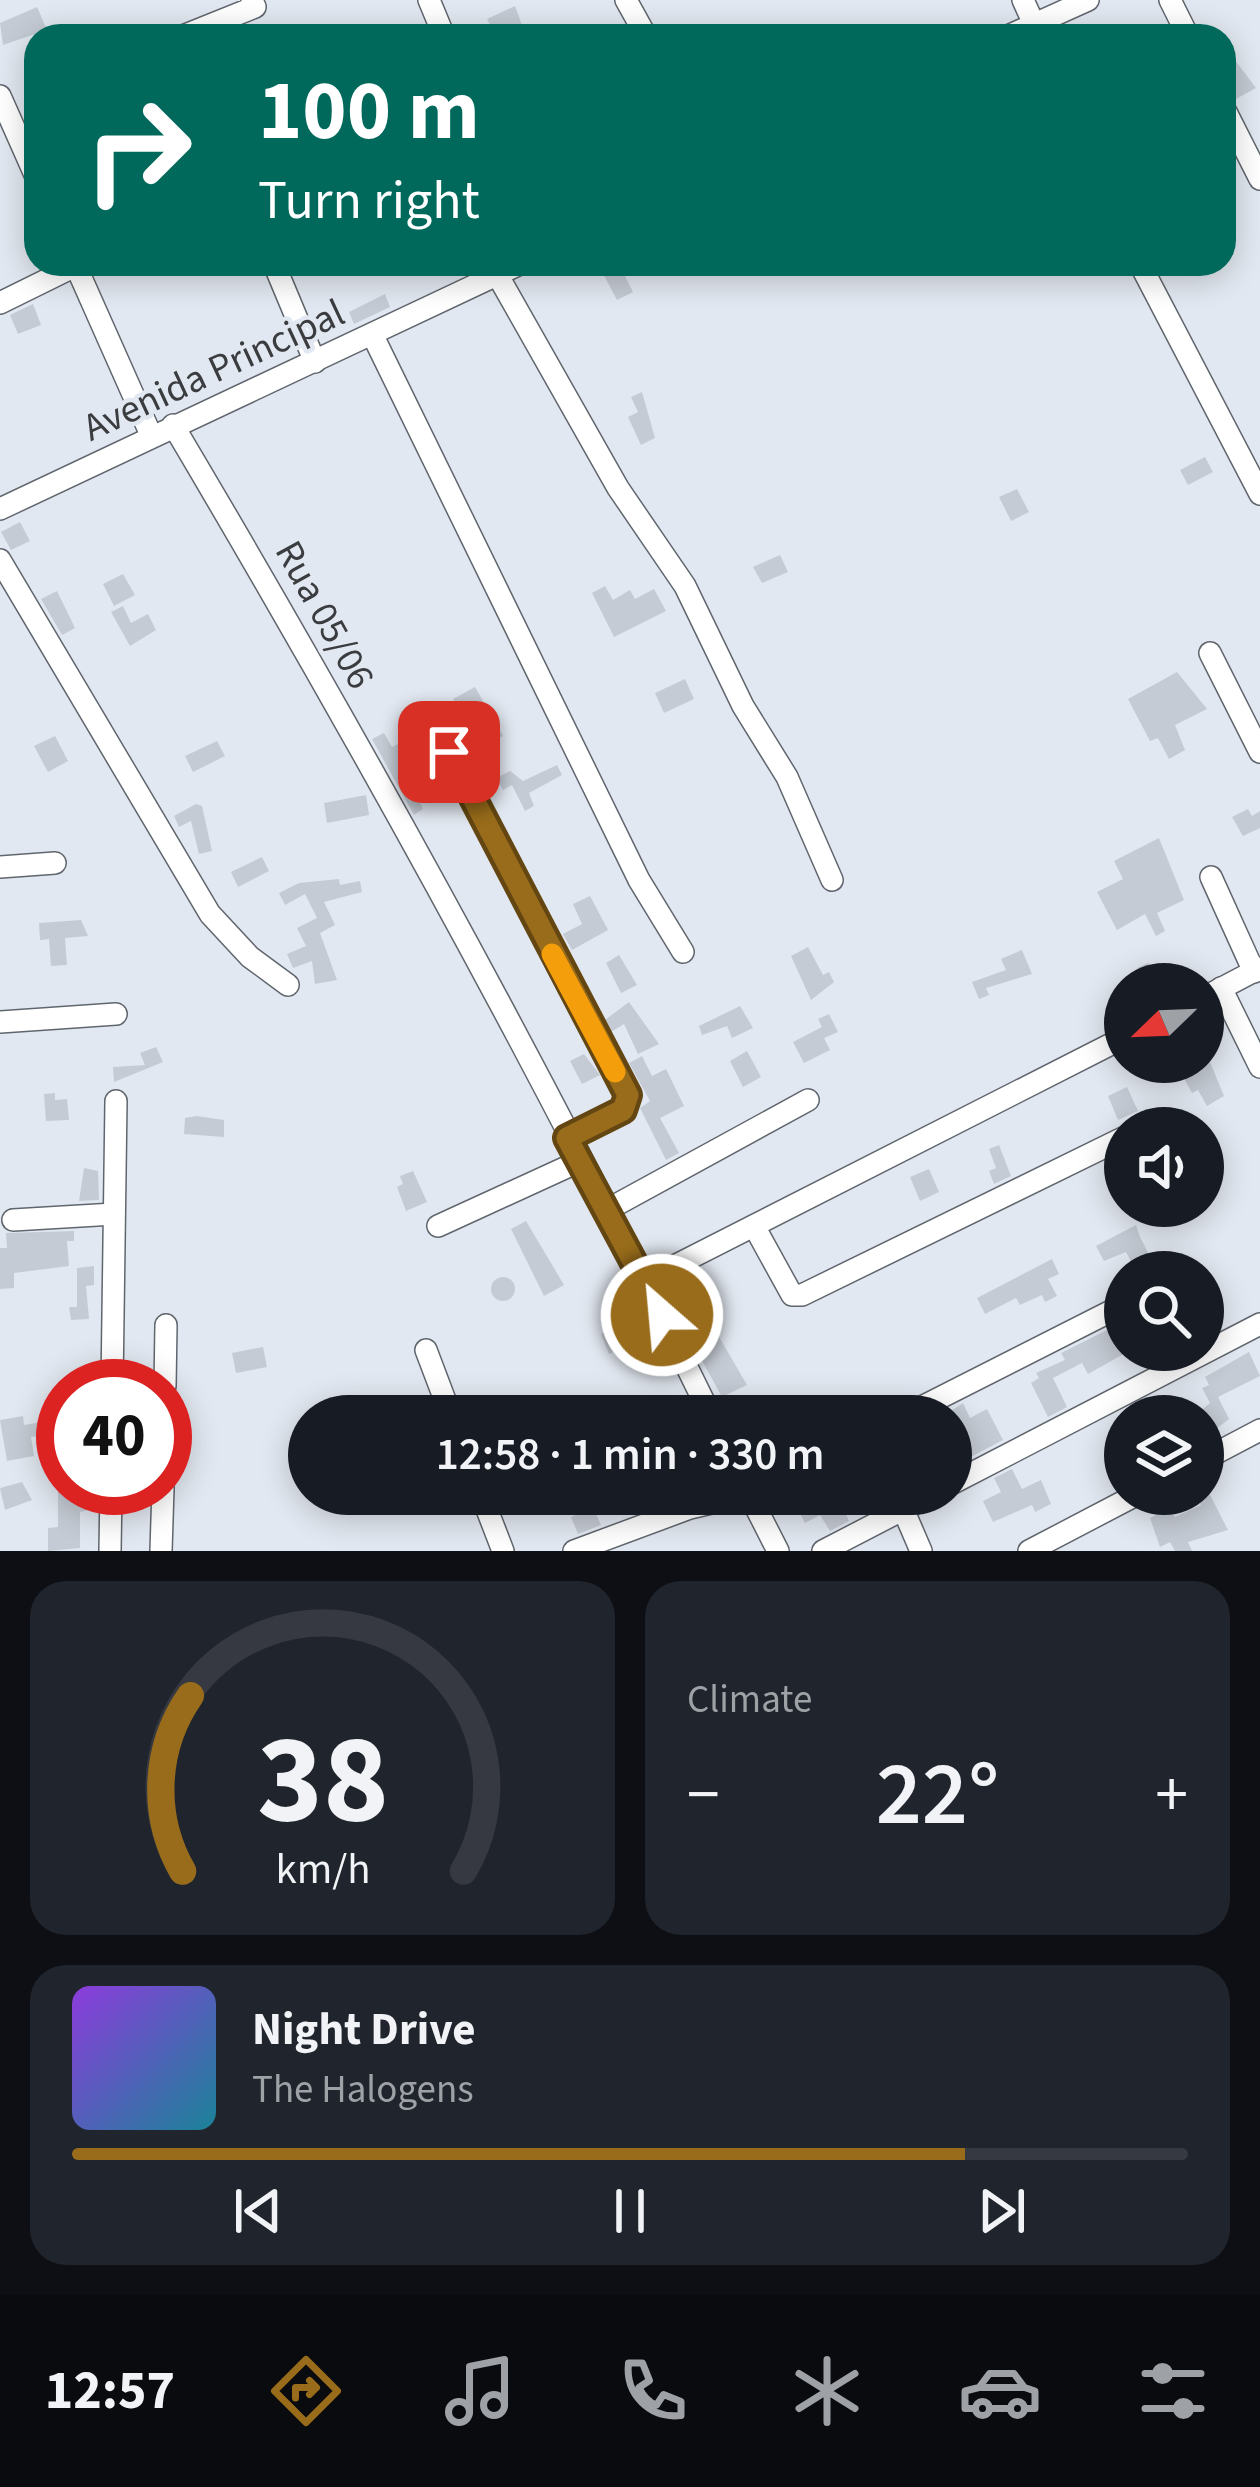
<!DOCTYPE html>
<html lang="en">
<head>
<meta charset="utf-8">
<style>
	body { margin:0; font-family:"Source Sans 3",sans-serif; background:#20242c; color:#f1f3f6; height:100vh; display:flex; flex-direction:column; font-size:45px; white-space:nowrap }
	* { box-sizing:border-box; margin:0 }
	p { font-size:39px; color:#9ea1a6 }
	.icon { flex:none; width:66px; height:66px; fill:none; stroke:currentColor; stroke-width:2; stroke-linecap:round; stroke-linejoin:round }
	.map { position:relative; height:1551px; overflow:hidden }
	.panel { display:flex; flex-direction:column; gap:30px; padding:30px; background:#0d0f14; flex:1 }
	.panel>* { flex:none }
	.banner { position:absolute; left:24px; top:24px; width:1212px; height:252px; border-radius:36px; box-shadow:0 6px 30px #0003; background:#00695c; color:#fff; overflow:hidden }
	.needle { width:78px; rotate:247deg }
	.fabs { position:absolute; left:1104px; top:963px; display:grid; gap:24px }
	.fabs a { display:grid; place-items:center; width:120px; height:120px; border-radius:50%; background:#171b24; box-shadow:0 6px 30px #0003; font-size:60px }
	.speed { position:absolute; left:36px; top:1359px; display:flex; gap:24px; font-size:60px; font-weight:700; text-align:center }
	.speed>* { display:grid; place-content:center; width:156px; height:156px; border-radius:50%; background:#171b24; box-shadow:0 6px 30px #0003; line-height:1 }
	.speed .limit { border:18px solid #d22; background:#fff; color:#111 }
	.pin { position:absolute; display:grid; place-items:center; width:102px; height:102px; color:#fff; margin:-51px; border-radius:24px; box-shadow:0 6px 18px #0006 }
	.me { position:absolute; width:132px; margin:-66px; rotate:333deg; stroke-linejoin:round; filter:drop-shadow(0 0 9px #0008) }
	.turn { display:flex; align-items:center; gap:42px; height:252px; padding:0 36px; font-size:54px }
	.turn .icon { width:156px; height:156px; stroke-width:2.5 }
	.turn b { display:block; font-size:84px; line-height:102px }
	.big { font-size:90px; font-weight:600; line-height:1.1 }
	.panel .tile { flex:1; display:flex; flex-direction:column; justify-content:center; gap:18px; min-width:0; padding:0 42px; border-radius:36px; background:#20242c }
	.panel .dial { align-items:center; gap:0 }
	.dial svg { height:312px; overflow:visible; fill:none; stroke:#363941; stroke-width:7; stroke-linecap:round; text-anchor:middle }
	.dial text { fill:#f1f3f6; stroke:none }
	.song { display:flex; align-items:center; gap:36px }
	.cover { width:144px; height:144px; border-radius:18px; background:linear-gradient(135deg,hsl(270 70% 55%),hsl(190 70% 35%)) }
	.played { height:12px; border-radius:6px; background:linear-gradient(90deg,#986c1a 80%,#363941 80%) }
	.keys { display:flex; justify-content:space-around; direction:ltr }
	.heat { display:flex; justify-content:space-between; align-items:center; font-size:66px; direction:ltr }
	.panel .tiles { flex:1; display:grid; gap:30px; grid-template-columns:1fr 1fr }
	.tile:last-child { grid-column:span 2 }
	.trip { position:absolute; left:288px; top:1395px; width:684px; height:120px; border-radius:60px; background:#171b24; box-shadow:0 6px 30px #0003; font-weight:600; line-height:120px; text-align:center }
	.tabs { display:flex; height:192px; justify-content:space-around; align-items:center; background:#090b0e; color:#9ea1a6 }
	.tabs .icon { width:84px; height:84px }
	.tabs .selected { color:#986c1a }
	.tabs b { font-size:54px; color:#f1f3f6 }
	.map>svg:first-child { display:block }
	.building { fill:#c5cbd4 }
	.lines { fill:none; stroke-linecap:round; stroke-linejoin:round }
	.minor-casing { stroke:#60666d; stroke-width:24 }
	.minor { stroke:#fff; stroke-width:21 }
	.route-casing { stroke:#634611; stroke-width:30 }
	.route { stroke:#986c1a; stroke-width:21 }
	.slow { stroke:#f59e0b; stroke-width:21 }
	.labels { text-anchor:middle; stroke-width:9; stroke-linejoin:round; paint-order:stroke }
	.street-label { font-size:39px; fill:#3a3c3f; stroke:#e2e8f1 }
</style>
</head>
<body>
<div class="map">
<svg width="1260" height="1551" viewBox="0 0 1260 1551">
	<rect width="100%" height="100%" fill="#e2e8f1"/>
	<g class="building">
		<path d="M515 6 526 36H496L487 19Z"/>
		<path d="M37 7 47 30 3 45 0 23Z"/>
		<path d="M1235 60 1256 88 1236 99 1224 75V66Z"/>
		<path d="M598 264H619L633 292 617 300Z"/>
		<path d="M385 294 390 307 354 324 349 312Z"/>
		<path d="M33 304 41 325 18 334 10 315Z"/>
		<path d="M642 392 655 438 641 445 628 417 638 412 631 397Z"/>
		<path d="M1205 457 1213 472 1188 485 1180 470Z"/>
		<path d="M1017 489 1029 512 1011 521 999 497Z"/>
		<path d="M20 522 30 541 11 550 1 532Z"/>
		<path d="M780 555 788 572 762 583 753 567Z"/>
		<path d="M123 574 135 595 114 606 103 584Z"/>
		<path d="M605 586 613 600 630 590 635 599 654 589 666 611 614 637 592 593Z"/>
		<path d="M57 591 75 628 62 635 41 599Z"/>
		<path d="M123 606 131 623 148 614 156 630 130 646 111 612Z"/>
		<path d="M1177 672 1207 709 1175 725 1185 750 1169 759 1158 738 1150 741 1128 699Z"/>
		<path d="M685 679 694 699 664 713 655 693Z"/>
		<path d="M475 687 503 736 478 749 453 699Z"/>
		<path d="M384 733 392 747 410 738 421 759 430 754 441 777 414 791 423 809 414 815 372 739Z"/>
		<path d="M55 736 68 761 48 772 34 746Z"/>
		<path d="M217 741 225 756 193 772 185 756Z"/>
		<path d="M557 765 562 775 529 793 534 806 525 811 512 785 503 790 496 778 510 771 523 781Z"/>
		<path d="M366 795 369 815 327 823 324 803Z"/>
		<path d="M196 804 202 806 212 851 199 854 191 821 179 827 174 816Z"/>
		<path d="M1248 809 1252 816 1260 811V828L1243 836 1232 817Z"/>
		<path d="M1159 838 1184 900 1157 913 1165 931 1156 936 1145 914 1117 930 1097 892 1123 879 1114 861Z"/>
		<path d="M262 857 269 871 238 887 231 872Z"/>
		<path d="M339 879 340 885 360 881 362 892 324 902 335 925 320 933 337 980 315 984 312 961 293 968 287 954 306 946 297 928 317 918 305 894 285 905 279 893 299 883Z"/>
		<path d="M590 896 608 930 572 950 563 934 582 924 573 904Z"/>
		<path d="M81 920 88 936 65 938 67 965 51 966 49 939 40 940 39 923Z"/>
		<path d="M808 947 823 975 829 972 834 982 811 1000 791 956Z"/>
		<path d="M1022 950 1032 974 986 988 989 995 979 999 972 982 1006 970 1001 959Z"/>
		<path d="M619 955 637 985 621 993 606 963Z"/>
		<path d="M1148 963 1159 971 1179 964 1189 984H1145L1137 968Z"/>
		<path d="M629 1002 659 1044 638 1054 624 1024 611 1032 605 1020Z"/>
		<path d="M740 1006 753 1028 732 1038 727 1026 702 1035 699 1026Z"/>
		<path d="M829 1014 838 1032 824 1038 830 1050 804 1063 793 1042 822 1027 818 1019Z"/>
		<path d="M156 1047 163 1062 114 1082 113 1067 145 1065 140 1053Z"/>
		<path d="M747 1051 761 1077 743 1087 730 1061Z"/>
		<path d="M584 1054 600 1075 582 1084 570 1061Z"/>
		<path d="M642 1056 652 1076 666 1069 684 1106 660 1118 679 1153 666 1160 640 1108 650 1101 629 1063Z"/>
		<path d="M1175 1062H1210L1224 1096 1207 1106 1198 1090 1192 1093Z"/>
		<path d="M1127 1087 1138 1111 1118 1120 1108 1096Z"/>
		<path d="M55 1093V1100L67 1099 69 1120 46 1121 44 1094Z"/>
		<path d="M197 1116 224 1120V1137L184 1134 185 1118Z"/>
		<path d="M999 1145 1011 1176 994 1184 989 1171 996 1168 989 1149Z"/>
		<path d="M84 1168 98 1171 99 1200 79 1201Z"/>
		<path d="M929 1169 939 1192 920 1201 910 1177Z"/>
		<path d="M413 1171 427 1202 406 1211 397 1187 403 1184 400 1176Z"/>
		<path d="M526 1221 564 1285 544 1296 511 1229Z"/>
		<path d="M1136 1225 1140 1237 1158 1272H1137L1126 1252 1104 1261 1096 1246Z"/>
		<path d="M74 1231V1241H67L69 1266 14 1273V1288L0 1289V1248H7L6 1233Z"/>
		<path d="M1052 1259 1059 1274 1048 1279 1057 1296 1045 1302 1042 1295 1020 1305 1016 1298 985 1314 977 1298Z"/>
		<path d="M94 1266V1285L86 1286 89 1319 71 1320 69 1307H77V1268Z"/>
		<circle cx="503" cy="1289" r="12"/>
		<path d="M641 1316 649 1330 640 1334 643 1339 609 1354 601 1334Z"/>
		<path d="M1125 1321 1122 1355 1088 1374 1082 1363 1053 1378 1067 1407 1048 1417 1031 1383 1039 1378 1036 1373 1065 1360 1061 1353Z"/>
		<path d="M718 1335 747 1385 722 1397 694 1346Z"/>
		<path d="M263 1347 267 1367 236 1373 232 1353Z"/>
		<path d="M1249 1352 1260 1376 1218 1397 1229 1419 1203 1439V1409L1210 1403 1202 1388 1209 1385 1205 1377Z"/>
		<path d="M963 1403 970 1418 987 1409 1003 1440 965 1460 951 1434V1411Z"/>
		<path d="M23 1416 24 1425 54 1420 56 1433 31 1437 34 1456 7 1461 0 1420Z"/>
		<path d="M1012 1469 1022 1489 1041 1480 1051 1504 1035 1512 1032 1505 993 1522 983 1501 1001 1492 994 1478Z"/>
		<path d="M22 1482 32 1500 5 1510 0 1488Z"/>
		<path d="M58 1488 96 1489V1508L80 1512V1548L48 1551V1528L58 1527Z"/>
		<path d="M1207 1489 1228 1530 1188 1542 1192 1551H1175L1170 1542 1160 1547 1150 1518 1170 1508 1175 1517 1201 1505 1196 1494Z"/>
		<path d="M818 1494H881L845 1512 849 1521 830 1531 820 1515 805 1523 796 1506Z"/>
		<path d="M593 1507 601 1525 578 1534 571 1517Z"/>
	</g>
	<g class="lines">
		<defs>
			<g id="minor">
				<path d="M429 0 444 36"/>
				<path d="M626 0 646 36"/>
				<path d="M1023 0 1034 24"/>
				<path d="M1170 0 1188 36"/>
				<path d="M183 36 255 7 252 0"/>
				<path d="M1008 36 1088 0"/>
				<path d="M0 96 36 177"/>
				<path d="M1224 108 1260 179"/>
				<path d="M75 264 151 435"/>
				<path d="M274 264 315 362"/>
				<path d="M1140 264 1260 494"/>
				<path d="M498 276 618 488 685 586 743 706 787 777 832 880"/>
				<path d="M0 303 75 266"/>
				<path d="M373 336 639 880 683 952"/>
				<path d="M173 425C364 747 547 1079 711 1416"/>
				<path d="M0 509 520 264"/>
				<path d="M0 560 210 914 250 957 288 985"/>
				<path d="M1210 653 1260 752"/>
				<path d="M449 752 627 1095 624 1110 567 1138"/>
				<path d="M0 867 55 863"/>
				<path d="M1211 877 1254 972"/>
				<path d="M1221 988 1260 1067"/>
				<path d="M1203 998 1260 968"/>
				<path d="M0 1022 116 1014"/>
				<path d="M1143 1128 1144 1127"/>
				<path d="M605 1211 808 1100"/>
				<path d="M13 1220 114 1214"/>
				<path d="M438 1226 580 1161"/>
				<path d="M754 1226 792 1295H802L1125 1137"/>
				<path d="M645 1281 1125 1037"/>
				<path d="M426 1350 451 1416"/>
				<path d="M112 1386 116 1101"/>
				<path d="M165 1386 166 1325"/>
				<path d="M904 1416 1125 1304"/>
				<path d="M1203 1460 1260 1430"/>
				<path d="M951 1484 1260 1324"/>
				<path d="M481 1494 503 1551"/>
				<path d="M749 1494 778 1551"/>
				<path d="M903 1509 921 1551"/>
				<path d="M110 1551 111 1488"/>
				<path d="M161 1551 163 1488"/>
				<path d="M574 1551 690 1508 750 1494"/>
				<path d="M823 1551 933 1494"/>
				<path d="M1029 1551 1138 1494"/>
			</g>
		</defs>
		<use href="#minor" class="minor-casing"/>
		<use href="#minor" class="minor"/>
	</g>
	<g class="lines">
		<defs>
			<path id="route" d="M449 752 628 1095 623 1110 567 1138 662 1315"/>
		</defs>
		<use href="#route" class="route-casing"/>
		<use href="#route" class="route"/>
		<path class="slow" d="M552 954 615 1072"/>
	</g>
	<g class="labels">
		<g class="street-label">
			<text transform="translate(213 369) rotate(-25)" y="14">Avenida Principal</text>
			<text transform="translate(326 614) rotate(61)" y="14">Rua 05/06</text>
		</g>
	</g>
</svg>
<div class="fabs">
<a><svg class="needle" viewBox="-14 -14 28 28"><path d="M0-13l5 13h-10z" fill="#e53935"/><path d="M0 13l5-13h-10z" fill="#9ea1a6"/></svg></a>
<a><svg class="icon" aria-label="sound" viewBox="0 0 24 24"><path d="M4 9h4l5-4v14l-5-4H4zM17 9q2 3 0 6"/></svg></a>
<a><svg class="icon" aria-label="search" viewBox="0 0 24 24"><circle cx="10" cy="10" r="6"/><path d="M15 15l6 6"/></svg></a>
<a><svg class="icon" aria-label="layers" viewBox="0 0 24 24"><path d="M12 4l9 5-9 5-9-5zM3 14l9 5 9-5"/></svg></a>
</div>
<div class="speed"><div class="limit">40</div></div>
<div class="pin" style="left:449px;top:752px;background:#d93025"><svg class="icon" aria-label="arrive" viewBox="0 0 24 24"><path d="M6 21V4h12l-3 4 3 4H6"/></svg></div>
<svg class="me" style="left:662px;top:1315px" viewBox="-20 -20 40 40"><circle r="17" fill="#986c1a" stroke="#fff" stroke-width="3"/><path d="M0-11L8 9 0 5-8 9z" fill="#fff"/></svg>
<div class="trip">12:58 · 1 min · 330 m</div>
<div class="banner">
<div class="turn"><svg class="icon" aria-label="right" viewBox="0 0 24 24"><path d="M7 20v-9h11M14 6l5 5-5 5"/></svg><div><b>100 m</b>Turn right</div></div>
</div>
</div>
<section class="panel">
<div class="tiles">
<div class="tile dial"><svg viewBox="0 0 100 80">
<path d="M14 69A42 42 0 1 1 86 69"/>
<path d="M14 69A42 42 0 0 1 16 24" stroke="#986c1a"/>
<text x="50" y="56" font-size="32" font-weight="700">38</text>
<text x="50" y="72" font-size="11">km/h</text>
</svg></div>
<div class="tile"><p>Climate</p>
<div class="heat"><a>−</a><b class="big">22°</b><a>+</a></div>
</div>
<div class="tile">
<div class="song"><i class="cover"></i><div><b>Night Drive</b><p>The Halogens</p></div></div>
<div class="played"></div>
<div class="keys"><svg class="icon" aria-label="previous" viewBox="0 0 24 24"><path d="M18 5L8 12l10 7zM5 5v14"/></svg><svg class="icon" aria-label="pause" viewBox="0 0 24 24"><path d="M8 5v14M16 5v14"/></svg><svg class="icon" aria-label="next" viewBox="0 0 24 24"><path d="M6 5l10 7-10 7zM19 5v14"/></svg></div>
</div>
</div>
</section>
<nav class="tabs">
<b>12:57</b>
<svg class="icon selected" aria-label="directions" viewBox="0 0 24 24"><path d="M12 3l9 9-9 9-9-9zM9 14v-3h6M13 9l2 2-2 2"/></svg>
<svg class="icon" aria-label="music" viewBox="0 0 24 24"><path d="M9 18V5l10-2v13"/><circle cx="6" cy="18" r="3"/><circle cx="16" cy="16" r="3"/></svg>
<svg class="icon" aria-label="phone" viewBox="0 0 24 24"><path d="M5 4h4l2 5-3 2q2 4 5 5l2-3 5 2v4C11 20 4 13 5 4z"/></svg>
<svg class="icon" aria-label="climate" viewBox="0 0 24 24"><path d="M12 3v18M4 7l16 10M4 17L20 7"/></svg>
<svg class="icon" aria-label="car" viewBox="0 0 24 24"><path d="M5 17H2v-5l4-1 3-4h7l3 4 3 1v5h-3M9 17h6M6 11h13"/><circle cx="7" cy="17" r="2"/><circle cx="17" cy="17" r="2"/></svg>
<svg class="icon" aria-label="filters" viewBox="0 0 24 24"><path d="M4 7h16M4 17h16"/><circle cx="9" cy="7" r="2"/><circle cx="15" cy="17" r="2"/></svg>
</nav>
</body>
</html>
